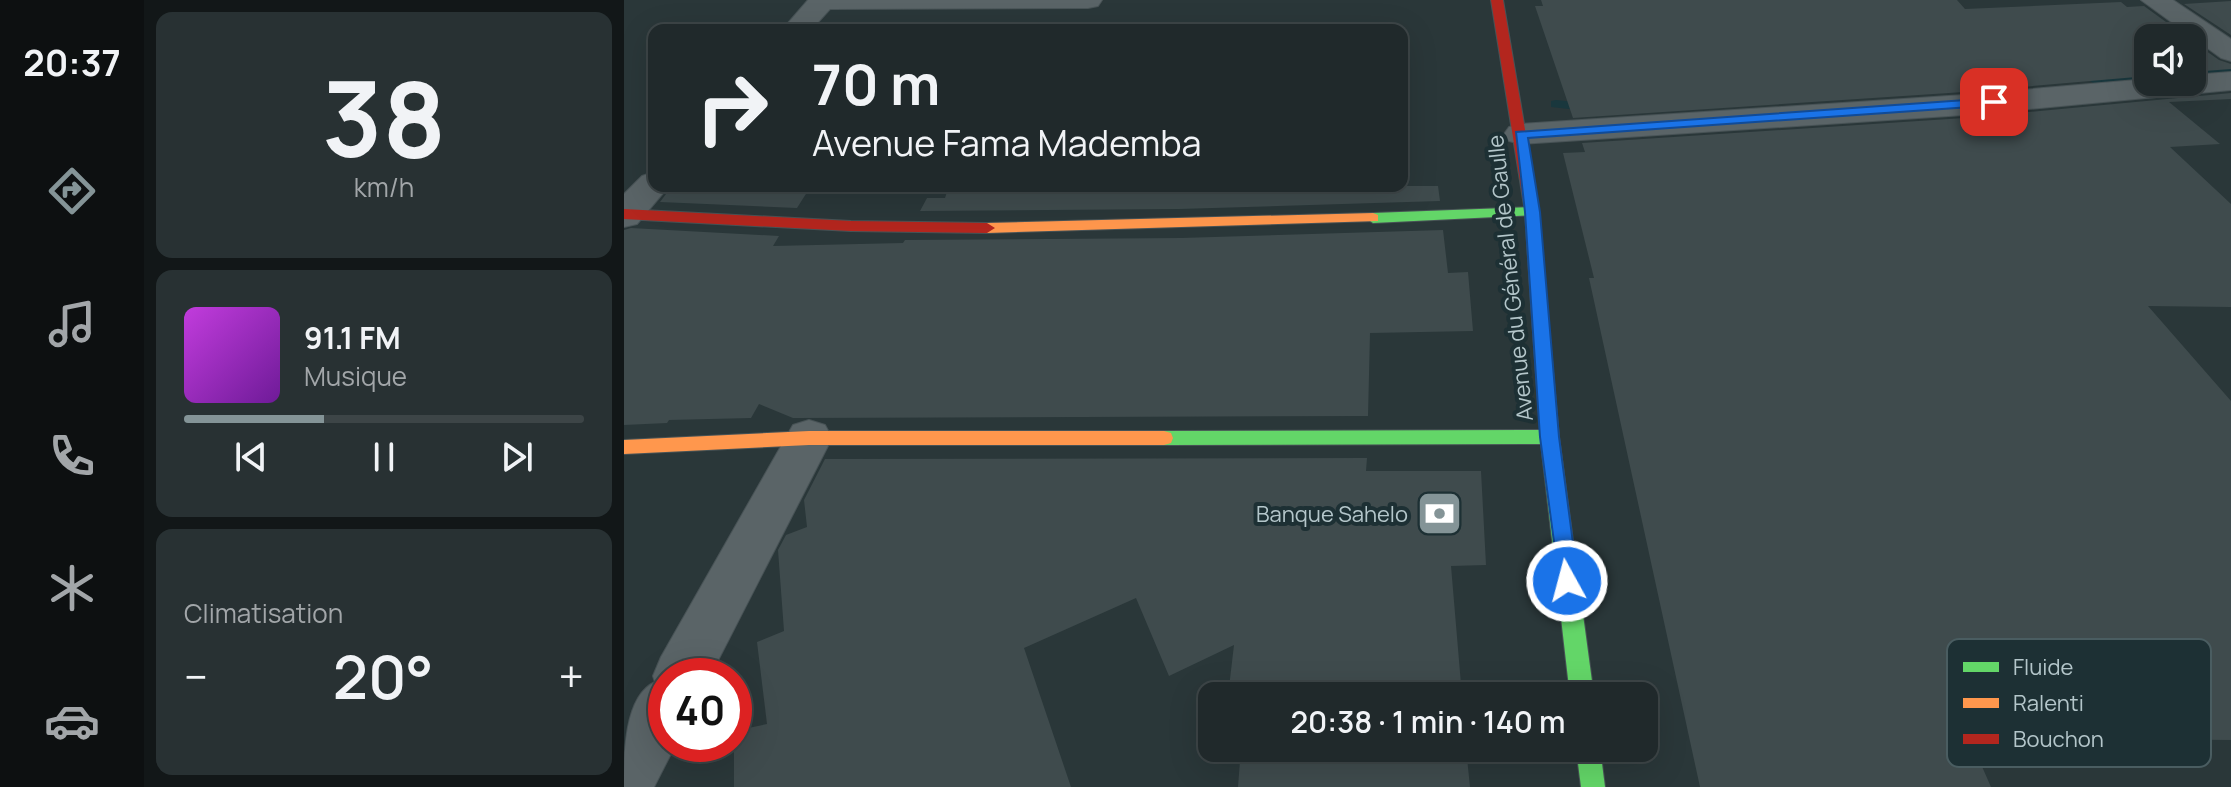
<!DOCTYPE html>
<html lang="fr">
<head>
<meta charset="utf-8">
<style>
	body { margin:0; font-family:Manrope,sans-serif; background:#283133; color:#f1f3f6; height:100vh; display:flex; flex-direction:column; font-size:30px; white-space:nowrap }
	* { box-sizing:border-box; margin:0 }
	p { font-size:26px; color:#a2a6a9 }
	.icon { flex:none; width:44px; height:44px; fill:none; stroke:currentColor; stroke-width:2; stroke-linecap:round; stroke-linejoin:round }
	.map { position:relative; flex:1; overflow:hidden }
	.drawer { display:flex; flex-direction:column; gap:12px; padding:12px; background:#121718; width:480px }
	.drawer>* { flex:none }
	.banner { position:absolute; left:24px; top:24px; width:760px; height:168px; border-radius:16px; box-shadow:0 8px 32px #0002,0 0 0 2px #3d4547; background:#20292b; color:#f1f3f6; overflow:hidden }
	.controls { position:absolute; left:1510px; top:24px; display:grid; gap:16px }
	.controls a { display:grid; place-items:center; width:72px; height:72px; border-radius:16px; background:#20292b; box-shadow:0 8px 32px #0002,0 0 0 2px #3d4547; font-size:40px }
	.speed { position:absolute; left:24px; top:658px; display:flex; gap:16px; font-size:40px; font-weight:700; text-align:center }
	.speed>* { display:grid; place-content:center; width:104px; height:104px; border-radius:50%; background:#20292b; box-shadow:0 8px 32px #0002,0 0 0 2px #3d4547; line-height:1 }
	.speed .limit { border:12px solid #d22; background:#fff; color:#111 }
	.pin { position:absolute; display:grid; place-items:center; width:68px; height:68px; color:#fff; margin:-34px; border-radius:16px; box-shadow:0 4px 12px #0006 }
	.me { position:absolute; width:88px; margin:-44px; rotate:353deg; stroke-linejoin:round; filter:drop-shadow(0 0 6px #0008) }
	.turn { display:flex; align-items:center; gap:28px; height:168px; padding:0 32px; font-size:36px }
	.turn .icon { width:104px; height:104px; stroke-width:2.5 }
	.turn b { display:block; font-size:56px; line-height:68px }
	.big { font-size:60px; font-weight:600; line-height:1.1 }
	.drawer .widget { flex:1; display:flex; flex-direction:column; justify-content:center; gap:12px; min-width:0; padding:0 28px; border-radius:16px; background:#283133 }
	.drawer .dial { align-items:center; gap:0 }
	.dial b { font-size:104px; line-height:1 }
	.song { display:flex; align-items:center; gap:24px }
	.cover { width:96px; height:96px; border-radius:12px; background:linear-gradient(135deg,hsl(290 70% 55%),hsl(280 70% 35%)) }
	.played { height:8px; border-radius:4px; background:linear-gradient(90deg,#849497 35%,#3d4547 35%) }
	.keys { display:flex; justify-content:space-around; direction:ltr }
	.heat { display:flex; justify-content:space-between; align-items:center; font-size:44px; direction:ltr }
	.trip { position:absolute; left:574px; top:682px; width:460px; height:80px; border-radius:16px; background:#20292b; box-shadow:0 8px 32px #0002,0 0 0 2px #3d4547; font-weight:600; line-height:80px; text-align:center }
	main { display:flex; flex:1; min-height:0 }
	.dock { display:flex; flex-direction:column; width:144px; justify-content:space-around; align-items:center; background:#0d1011; color:#a2a6a9 }
	.dock .icon { width:56px; height:56px }
	.dock .selected { color:#849497 }
	.dock b { font-size:36px; color:#f1f3f6 }
	.map>svg:first-child { display:block }
	.lines { fill:none; stroke-linecap:round; stroke-linejoin:round }
	.stream { fill:#19373d; fill-rule:evenodd }
	.building { fill:#3f4b4d }
	.street-casing { stroke:#485356; stroke-width:2 }
	.fast-casing { stroke:#485356; stroke-width:2 }
	.slow-casing { stroke:#485356; stroke-width:2 }
	.jam-casing { stroke:#485356; stroke-width:2 }
	.street { fill:#5a6467; fill-rule:evenodd }
	.fast { fill:#63d668; fill-rule:evenodd }
	.slow { fill:#ff974d; fill-rule:evenodd }
	.jam { fill:#b3261e; fill-rule:evenodd }
	.route { fill:#1a73e8; stroke:#114b97; stroke-width:2 }
	.labels { text-anchor:middle; stroke-width:8; stroke-linejoin:round; paint-order:stroke }
	.street-label { font-size:22px; fill:#b4c6ca; stroke:#1d3034 }
	.poi-label { font-size:22px; fill:#b4c6ca; stroke:#1d3034; text-anchor:end }
	.key { fill:#1d3034; stroke:#4a5d61; stroke-width:2 }
	.key-label { font-size:22px; fill:#b4c6ca }
</style>
</head>
<body>
<main>
<nav class="dock">
<b>20:37</b>
<svg class="icon selected" aria-label="directions" viewBox="0 0 24 24"><path d="M12 3l9 9-9 9-9-9zM9 14v-3h6M13 9l2 2-2 2"/></svg>
<svg class="icon" aria-label="music" viewBox="0 0 24 24"><path d="M9 18V5l10-2v13"/><circle cx="6" cy="18" r="3"/><circle cx="16" cy="16" r="3"/></svg>
<svg class="icon" aria-label="phone" viewBox="0 0 24 24"><path d="M5 4h4l2 5-3 2q2 4 5 5l2-3 5 2v4C11 20 4 13 5 4z"/></svg>
<svg class="icon" aria-label="climate" viewBox="0 0 24 24"><path d="M12 3v18M4 7l16 10M4 17L20 7"/></svg>
<svg class="icon" aria-label="car" viewBox="0 0 24 24"><path d="M5 17H2v-5l4-1 3-4h7l3 4 3 1v5h-3M9 17h6M6 11h13"/><circle cx="7" cy="17" r="2"/><circle cx="17" cy="17" r="2"/></svg>
</nav>
<section class="drawer">
<div class="widget dial"><b>38</b><p>km/h</p></div>
<div class="widget">
<div class="song"><i class="cover"></i><div><b>91.1 FM</b><p>Musique</p></div></div>
<div class="played"></div>
<div class="keys"><svg class="icon" aria-label="previous" viewBox="0 0 24 24"><path d="M18 5L8 12l10 7zM5 5v14"/></svg><svg class="icon" aria-label="pause" viewBox="0 0 24 24"><path d="M8 5v14M16 5v14"/></svg><svg class="icon" aria-label="next" viewBox="0 0 24 24"><path d="M6 5l10 7-10 7zM19 5v14"/></svg></div>
</div>
<div class="widget"><p>Climatisation</p>
<div class="heat"><a>−</a><b class="big">20°</b><a>+</a></div>
</div>
</section>
<div class="map">
<svg width="1607" height="787" viewBox="0 0 1607 787">
	<rect width="100%" height="100%" fill="#2a3739"/>
	<g class="lines">
		<g class="stream">
			<path d="M1607 67V75L1568 78V70Z"/>
			<path d="M1524 73V81L1471 84 1464 80 1471 76Z"/>
			<path d="M932 100 972 104 979 108 972 112 927 107V101Z"/>
		</g>
	</g>
	<g class="building">
		<path d="M917 0H1333L1341 9 1497 2 1503 7 1520 6 1564 38H1524V76L1340 92 949 118 911 6H919Z"/>
		<path d="M1607 1V35L1560 4Z"/>
		<path d="M1568 41 1595 60 1607 64V69L1568 72Z"/>
		<path d="M1607 93V99L1545 102 1596 144 1546 147 1607 204V307L1524 306 1607 401V740L1387 738 1391 746H1349L1367 787H1076L965 278H970L939 153 961 152 958 143 1340 118Z"/>
		<path d="M48 186H187L173 208 36 202Z"/>
		<path d="M325 186H814L816 201 555 209 296 211 303 198H321Z"/>
		<path d="M7 228 155 236 149 246 279 243 281 240 557 238 819 230 824 273 844 272 849 331 746 333 744 416 169 418 135 404 127 418 45 420 43 423 0 425V230Z"/>
		<path d="M743 458 742 471H857L862 565 827 566 838 696H604L610 645 545 676 512 598 400 648 447 787H110V731L143 724 133 642 160 631 154 550 162 535 183 527 180 500 201 459Z"/>
		<path d="M617 748H842L846 787H614Z"/>
	</g>
	<g class="lines">
		<defs>
			<g id="street">
				<path d="M184 0H478L474 6 464 8 206 9 187 30H158Z"/>
				<path d="M1517 0H1549L1607 39V61L1597 58Z"/>
				<path d="M1607 72V90L1340 115 897 144 885 141 880 134 885 127 897 124 1340 95 1524 79V82H1568V75Z"/>
				<path d="M30 172V186H45L13 224 0 227V194L18 176Z"/>
				<path d="M185 420 201 425 208 438 86 676H42V744H52L30 787H0C0 755 0 696 31 682L29 676 37 657 169 425Z"/>
			</g>
			<g id="fast">
				<path d="M908 207 915 212 913 215 749 223 742 218 749 213Z"/>
				<path d="M915 299 923 305 935 437 970 696H946L917 444 540 445 533 443 531 438 533 433 540 431 916 430 907 305Z"/>
				<path d="M952 748H976L981 787H957Z"/>
			</g>
			<g id="slow">
				<path d="M749 213 754 215V221L363 233 355 228 363 223Z"/>
				<path d="M185 431H540L547 433 549 438 547 443 540 445H185L0 454V440Z"/>
			</g>
			<g id="jam">
				<path d="M867 0H879L915 212 923 305 915 311 907 305 901 212Z"/>
				<path d="M0 209 227 221 363 223 371 228 363 233 227 231 0 219Z"/>
			</g>
		</defs>
		<use href="#street" class="street-casing"/>
		<use href="#fast" class="fast-casing"/>
		<use href="#slow" class="slow-casing"/>
		<use href="#jam" class="jam-casing"/>
		<use href="#street" class="street"/>
		<use href="#fast" class="fast"/>
		<use href="#slow" class="slow"/>
		<use href="#jam" class="jam"/>
	</g>
	<path class="route" d="M1370 98 1377 102 1375 105 904 138 916 212 935 437 954 581 951 587 943 590 936 587 916 437 901 212 892 132Z"/>
	<defs>
		<symbol id="bank-square" viewBox="-11 -11 22 22"><rect x="-9" y="-9" width="18" height="18" rx="4" fill="#849497" stroke="#1d3034"/><path d="M-6-4H6V4H-6ZM0-2.3a2.3 2.3 0 1 0 0 4.6a2.3 2.3 0 1 0 0-4.6Z" fill="#fff"/></symbol>
	</defs>
	<g fill-rule="evenodd">
		<use href="#bank-square" x="790" y="488" width="51" height="51"/>
	</g>
	<g class="labels">
		<g class="street-label">
			<text transform="translate(886 278) rotate(-96)" y="8">Avenue du Général de Gaulle</text>
		</g>
		<g class="poi-label">
			<text x="784" y="522">Banque Sahelo</text>
		</g>
	</g>
	<rect x="1323" y="639" width="264" height="128" rx="12" class="key"/>
	<rect x="1339" y="662" width="36" height="10" fill="#63d668"/>
	<rect x="1339" y="698" width="36" height="10" fill="#ff974d"/>
	<rect x="1339" y="734" width="36" height="10" fill="#b3261e"/>
	<g class="key-label">
		<text x="1389" y="675">Fluide</text>
		<text x="1389" y="711">Ralenti</text>
		<text x="1389" y="747">Bouchon</text>
	</g>
</svg>
<div class="controls">
<a><svg class="icon" aria-label="sound" viewBox="0 0 24 24"><path d="M4 9h4l5-4v14l-5-4H4zM17 9q2 3 0 6"/></svg></a>
</div>
<div class="speed"><div class="limit">40</div></div>
<div class="pin" style="left:1370px;top:102px;background:#d93025"><svg class="icon" aria-label="arrive" viewBox="0 0 24 24"><path d="M6 21V4h12l-3 4 3 4H6"/></svg></div>
<svg class="me" style="left:943px;top:581px" viewBox="-20 -20 40 40"><circle r="17" fill="#1a73e8" stroke="#fff" stroke-width="3"/><path d="M0-11L8 9 0 5-8 9z" fill="#fff"/></svg>
<div class="trip">20:38 · 1 min · 140 m</div>
<div class="banner">
<div class="turn"><svg class="icon" aria-label="right" viewBox="0 0 24 24"><path d="M7 20v-9h11M14 6l5 5-5 5"/></svg><div><b>70 m</b>Avenue Fama Mademba</div></div>
</div>
</div>
</main>
</body>
</html>
